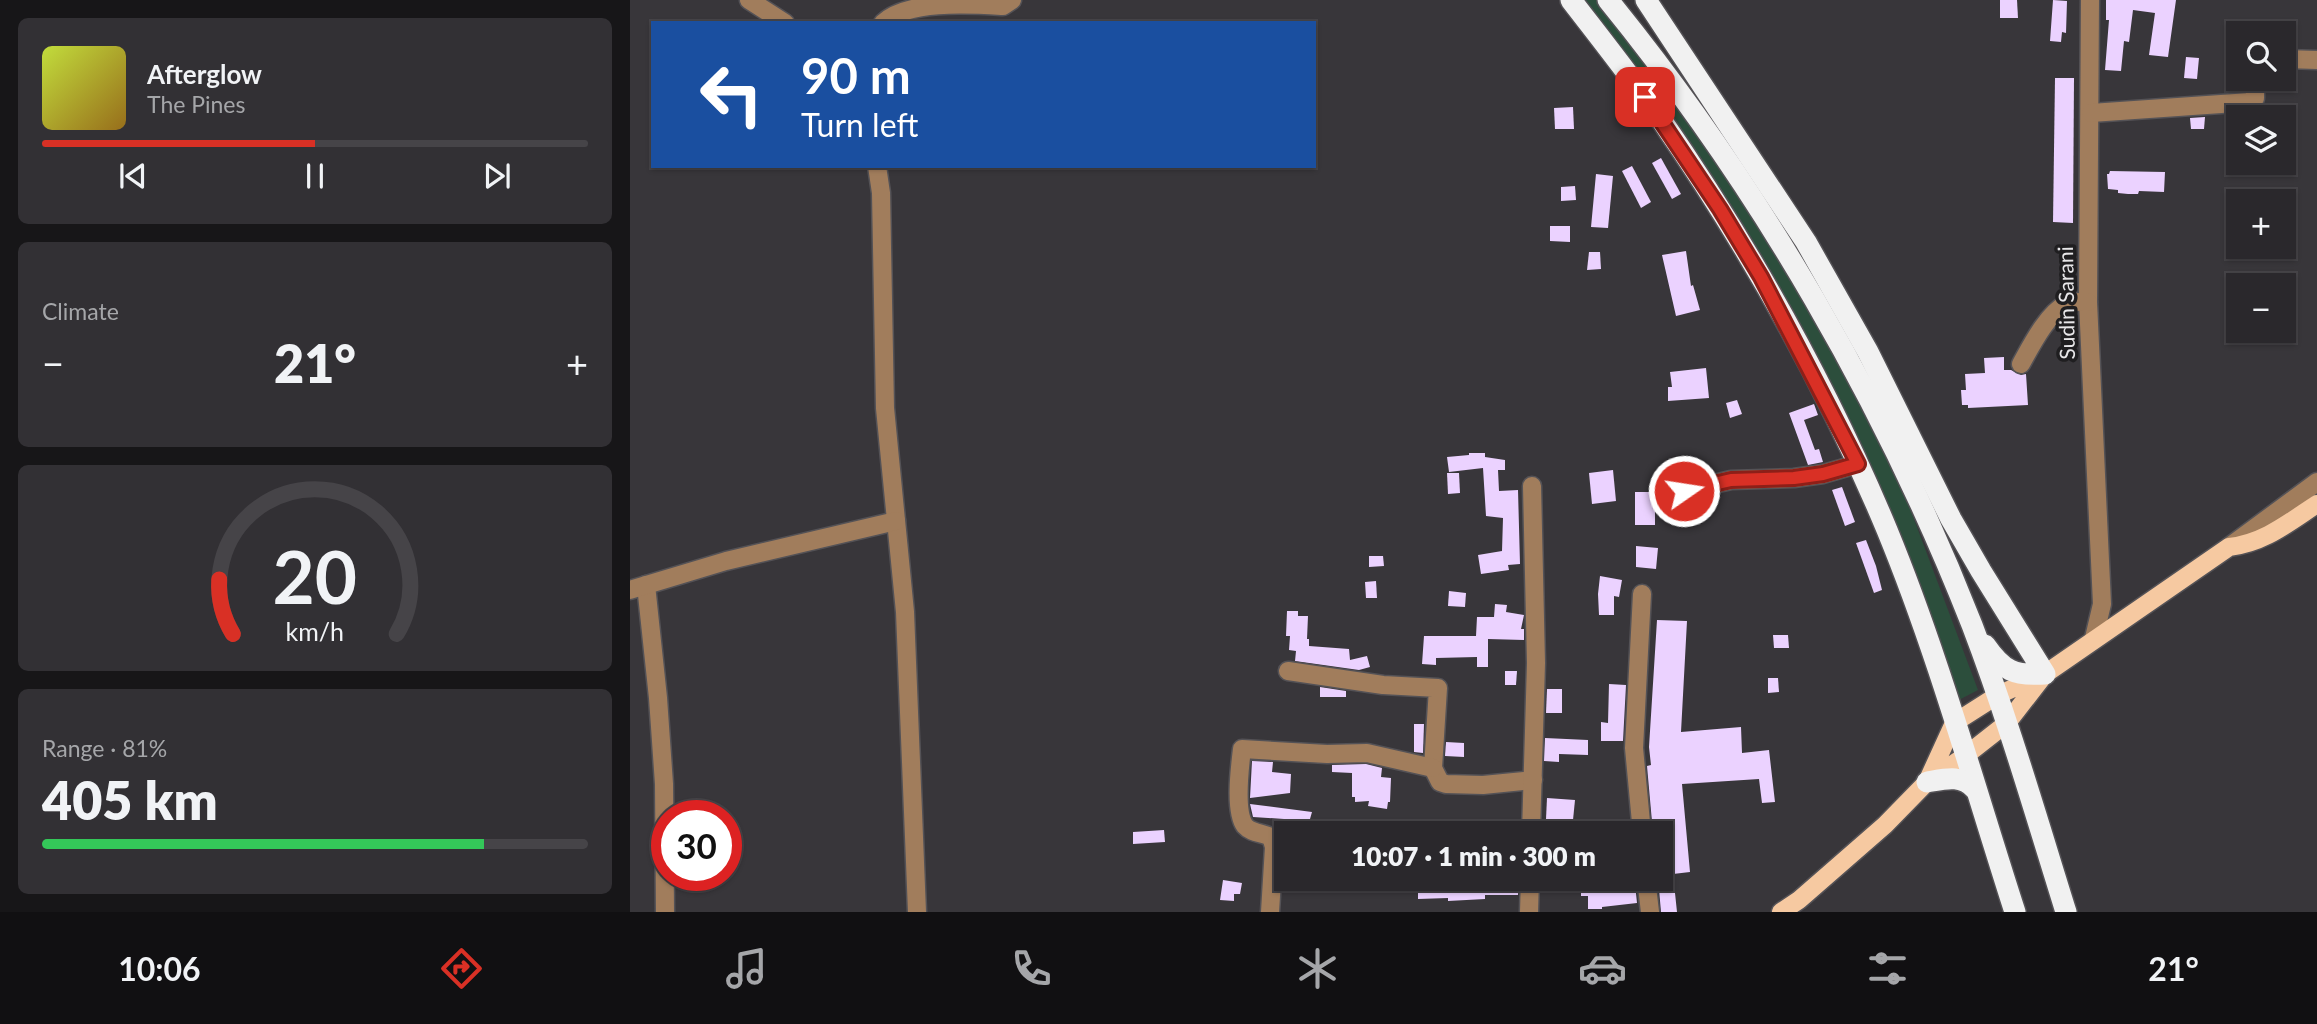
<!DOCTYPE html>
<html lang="en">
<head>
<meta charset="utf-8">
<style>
	body { margin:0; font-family:Lato,sans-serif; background:#323034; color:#f1f3f6; height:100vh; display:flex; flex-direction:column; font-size:26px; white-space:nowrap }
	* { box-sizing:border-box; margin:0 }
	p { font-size:23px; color:#a5a6a9 }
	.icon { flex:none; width:38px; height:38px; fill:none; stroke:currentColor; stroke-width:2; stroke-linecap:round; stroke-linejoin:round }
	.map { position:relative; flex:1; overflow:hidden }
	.details { display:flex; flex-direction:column; gap:18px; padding:18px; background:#171618; width:630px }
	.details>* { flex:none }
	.top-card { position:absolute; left:21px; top:21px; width:665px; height:147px; border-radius:0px; box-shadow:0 2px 5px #0004,0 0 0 2px #464448; background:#1a4fa0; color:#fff; overflow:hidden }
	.controls { position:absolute; left:1596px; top:21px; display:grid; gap:14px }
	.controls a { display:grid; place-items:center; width:70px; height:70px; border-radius:0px; background:#2a282c; box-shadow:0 2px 5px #0004,0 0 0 2px #464448; font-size:35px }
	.speed { position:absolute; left:21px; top:800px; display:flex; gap:14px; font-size:35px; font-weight:700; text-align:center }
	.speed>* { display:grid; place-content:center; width:91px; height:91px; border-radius:50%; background:#2a282c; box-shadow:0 2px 5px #0004,0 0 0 2px #464448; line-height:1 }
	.speed .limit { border:10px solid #d22; background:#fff; color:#111 }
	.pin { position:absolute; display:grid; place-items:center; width:60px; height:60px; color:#fff; margin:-30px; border-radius:14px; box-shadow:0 4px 10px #0006 }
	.me { position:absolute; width:77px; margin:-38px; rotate:77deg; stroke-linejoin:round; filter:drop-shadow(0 0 5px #0008) }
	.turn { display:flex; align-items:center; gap:24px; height:147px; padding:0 35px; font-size:32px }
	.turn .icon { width:91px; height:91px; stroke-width:2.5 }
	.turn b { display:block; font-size:49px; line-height:60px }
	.big { font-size:52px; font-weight:800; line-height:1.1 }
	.details .card { flex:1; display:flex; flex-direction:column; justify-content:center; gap:10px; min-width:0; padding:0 24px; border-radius:10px; background:#323034 }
	.details .dial { align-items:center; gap:0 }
	.dial svg { height:182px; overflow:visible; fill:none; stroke:#464448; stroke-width:7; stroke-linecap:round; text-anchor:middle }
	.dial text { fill:#f1f3f6; stroke:none }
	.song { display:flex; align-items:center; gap:21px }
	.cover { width:84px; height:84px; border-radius:10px; background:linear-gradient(135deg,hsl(70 70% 55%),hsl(40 70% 35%)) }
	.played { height:7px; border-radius:4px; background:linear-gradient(90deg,#d93025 50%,#464448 50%) }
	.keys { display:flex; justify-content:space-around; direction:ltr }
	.heat { display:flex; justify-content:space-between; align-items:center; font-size:38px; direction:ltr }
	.charge { height:10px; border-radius:5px; background:linear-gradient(90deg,#34c759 81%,#464448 0) }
	.trip { position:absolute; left:644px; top:821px; width:399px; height:70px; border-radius:0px; background:#2a282c; box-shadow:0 2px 5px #0004,0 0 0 2px #464448; font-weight:800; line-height:70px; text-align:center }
	.dock { display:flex; height:112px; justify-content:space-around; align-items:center; background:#111012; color:#a5a6a9 }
	.dock .icon { width:49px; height:49px }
	.dock .active { color:#d93025 }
	.dock b { font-size:32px; color:#f1f3f6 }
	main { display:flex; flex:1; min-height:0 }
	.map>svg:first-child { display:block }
	.green { fill:#2c4e3c }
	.building { fill:#ebd2ff }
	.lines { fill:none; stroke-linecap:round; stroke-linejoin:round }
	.minor-casing { stroke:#545256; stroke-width:21 }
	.major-casing { stroke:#545256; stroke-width:21 }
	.highway-casing { stroke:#545256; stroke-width:24 }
	.minor { stroke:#a17d5c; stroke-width:18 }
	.major { stroke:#f6c9a1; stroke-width:18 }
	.highway { stroke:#f1f1f1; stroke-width:21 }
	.route-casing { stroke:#8d1f18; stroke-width:18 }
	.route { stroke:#d93025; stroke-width:12 }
	.labels { text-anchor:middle; stroke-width:7; stroke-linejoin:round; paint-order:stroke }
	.street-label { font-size:21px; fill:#e7e6e8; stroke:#1f1e20 }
</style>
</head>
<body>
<main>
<section class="details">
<div class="card">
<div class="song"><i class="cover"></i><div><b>Afterglow</b><p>The Pines</p></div></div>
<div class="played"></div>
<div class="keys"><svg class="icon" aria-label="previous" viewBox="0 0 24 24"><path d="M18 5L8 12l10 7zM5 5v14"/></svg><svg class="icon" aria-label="pause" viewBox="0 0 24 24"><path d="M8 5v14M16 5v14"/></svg><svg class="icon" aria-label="next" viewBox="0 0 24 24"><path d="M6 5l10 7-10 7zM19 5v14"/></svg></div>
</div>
<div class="card"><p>Climate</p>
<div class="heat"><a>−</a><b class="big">21°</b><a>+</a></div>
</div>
<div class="card dial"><svg viewBox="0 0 100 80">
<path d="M14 69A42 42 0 1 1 86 69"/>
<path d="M14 69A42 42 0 0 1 8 45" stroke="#d93025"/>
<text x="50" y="56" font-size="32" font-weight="700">20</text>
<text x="50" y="72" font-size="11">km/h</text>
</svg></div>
<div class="card"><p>Range · 81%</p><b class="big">405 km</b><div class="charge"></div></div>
</section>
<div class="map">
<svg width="1687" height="912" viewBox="0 0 1687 912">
	<rect width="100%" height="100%" fill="#38363a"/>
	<path class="green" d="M952 0H969L1106 187 1164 279 1272 487 1348 690 1327 701 1093 196 996 54Z"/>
	<g class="building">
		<path d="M1370 0H1387L1388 18H1370Z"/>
		<path d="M1423 0 1437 1 1436 33 1432 32 1431 42 1420 41Z"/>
		<path d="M1476 0H1546L1538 57 1519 55 1525 13 1503 10 1499 42 1494 41 1491 71 1475 70 1479 20H1476Z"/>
		<path d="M1556 57 1569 58 1567 79 1554 78Z"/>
		<path d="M1425 78H1444L1443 223 1423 222Z"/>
		<path d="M943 107 944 129H925L924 108Z"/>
		<path d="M1575 117 1574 129H1561L1560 118Z"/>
		<path d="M1031 158 1051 194 1042 199 1022 163Z"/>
		<path d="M1002 166 1021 202 1011 208 992 171Z"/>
		<path d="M1480 171 1535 172 1534 192 1509 191 1508 194H1498L1488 193V190L1478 189 1477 174H1479Z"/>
		<path d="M966 174 983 176 978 228 961 227Z"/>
		<path d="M945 186 946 200 931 201V187Z"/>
		<path d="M920 226H940V242L920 241Z"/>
		<path d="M1056 251 1061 286 1063 285 1070 310 1046 316 1032 255Z"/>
		<path d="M959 252H970L971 269 957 270Z"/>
		<path d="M1374 357V370H1381L1391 375 1396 374 1398 405 1338 408V405H1332L1331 390H1336L1335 374 1355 373 1354 358Z"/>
		<path d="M1076 368 1079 398 1038 401V387H1042L1040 372Z"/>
		<path d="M1107 400 1112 414 1100 418 1096 403Z"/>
		<path d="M1184 404 1188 415 1174 420 1185 450 1189 449 1193 462 1178 465 1159 413Z"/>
		<path d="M839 453H855V457L875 460V470H868L869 491 888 490 890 564 878 565 879 570 851 574 848 555 872 551 873 518 856 516 853 468 819 472 817 457 839 455Z"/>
		<path d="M983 470 986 501 962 504 959 473Z"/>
		<path d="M817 473H829L830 493 818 494Z"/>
		<path d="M1212 487 1225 522 1215 526 1202 490Z"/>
		<rect x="1005" y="492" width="20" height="33"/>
		<path d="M1236 540 1246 566 1252 590 1244 593 1226 543Z"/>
		<path d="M1006 546 1028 548 1026 569 1006 567Z"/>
		<path d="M739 556H753L754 566 739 567Z"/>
		<path d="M970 576 992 580 989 597 984 596V615H969L968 594Z"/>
		<path d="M746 581 747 598H736L735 582Z"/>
		<path d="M819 591 836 593 835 607 818 606Z"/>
		<path d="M865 604 877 605 876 612 894 615 891 629H894V640L858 639V667H847V657L806 658V665L792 664 794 636H846L847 617H864Z"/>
		<path d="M657 611H668V616H678L677 639H679V646L719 649 720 660 737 656 740 667 729 670 665 661 666 651 659 650 660 636H656Z"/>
		<path d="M1027 620 1057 621 1051 732 1111 727 1112 753 1139 750 1145 802 1132 803 1129 779 1052 784 1060 872 1043 874 1047 912H1031L1028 878H1031V833H1023L1017 766 1021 765 1019 747Z"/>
		<path d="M1143 635H1158L1159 648H1144Z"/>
		<path d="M875 671H887L886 685H875Z"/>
		<path d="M1138 678H1148L1149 692 1138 693Z"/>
		<path d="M979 684 996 685 993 741H971V722L978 723Z"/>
		<path d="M690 687 716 691V697H690Z"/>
		<path d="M917 689H932V713H916Z"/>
		<path d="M784 724H794L793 753 784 752Z"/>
		<path d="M915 738 958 740V755L929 754V762L914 761Z"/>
		<path d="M816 742 834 743V757L815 756Z"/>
		<path d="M622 761 643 762 642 772 661 774 660 793 620 798Z"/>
		<path d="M736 764 752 768 751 777 761 778 760 802H758L757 809 738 806 739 801 725 802V797H722V773L702 772V765Z"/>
		<path d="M917 798 945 800 943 820 916 819Z"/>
		<path d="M620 804 682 812 680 819 690 820 688 833H652L654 819 623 817Z"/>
		<path d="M534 830 535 842 503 844V832Z"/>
		<path d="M837 878H889L888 895H855V899L818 901V898L788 899V887L838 883Z"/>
		<path d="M593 880 612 883 610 894H604V901L590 900Z"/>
		<path d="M951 884H963V889L1005 884 1007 903 972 907V909H958V896H951Z"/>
	</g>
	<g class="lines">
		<defs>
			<g id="minor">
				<path d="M119 0 155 23"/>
				<path d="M1460 0 1458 302 1472 604 1464 638"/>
				<path d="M253 23C277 0 339 4 373 6L382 0"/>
				<path d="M1654 59 1687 60"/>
				<path d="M1461 113 1620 102 1625 98V79"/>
				<path d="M247 166 251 193 255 408 275 612 287 912"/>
				<path d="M1391 364C1401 346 1417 314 1436 304 1442 301 1451 302 1458 302"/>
				<path d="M1054 491 1101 480 1164 478 1193 474 1228 464"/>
				<path d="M1599 547 1687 482"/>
				<path d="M16 585 28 698 34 784 35 912"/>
				<path d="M0 590 96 561 266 521"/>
				<path d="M658 671 753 685 808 688 803 768 810 782 816 784 853 785 903 780"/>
				<path d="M901 833 906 663 902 486"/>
				<path d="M1012 833 1004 748 1012 594"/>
				<path d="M1016 878 1020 912"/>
				<path d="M640 912 644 847 641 837C633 833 621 833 615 826 604 811 610 766 612 749L697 754 737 753 803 768"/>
				<path d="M899 912 900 878"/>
			</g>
			<g id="major">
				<path d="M1415 674 1599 547C1634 543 1658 523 1687 504"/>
				<path d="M1151 912 1169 900 1255 825 1297 782 1335 756 1377 723 1415 674 1368 695 1324 723 1297 782"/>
			</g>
			<g id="highway">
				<path d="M941 0C971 39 1002 78 1030 118 1119 247 1197 386 1257 530 1308 654 1344 785 1385 912"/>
				<path d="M978 0C1130 187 1254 401 1342 625 1378 719 1406 816 1436 912"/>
				<path d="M1016 0 1176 242 1238 352 1321 519 1351 571 1415 674C1384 676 1373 671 1355 645"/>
				<path d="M1297 782C1315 779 1331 774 1345 789"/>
			</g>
		</defs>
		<use href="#minor" class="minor-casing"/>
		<use href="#major" class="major-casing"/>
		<use href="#highway" class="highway-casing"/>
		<use href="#minor" class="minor"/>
		<use href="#major" class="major"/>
		<use href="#highway" class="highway"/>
	</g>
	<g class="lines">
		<defs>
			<path id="route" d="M1015 97 1090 209 1131 277 1228 464 1193 474 1164 478 1101 480 1054 491"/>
		</defs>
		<use href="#route" class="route-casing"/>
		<use href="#route" class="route"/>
	</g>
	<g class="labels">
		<g class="street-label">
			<text transform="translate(1437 303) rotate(-91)" y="7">Sudin Sarani</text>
		</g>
	</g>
</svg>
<div class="controls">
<a><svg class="icon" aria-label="search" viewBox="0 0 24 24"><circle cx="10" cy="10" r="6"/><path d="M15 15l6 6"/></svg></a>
<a><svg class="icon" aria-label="layers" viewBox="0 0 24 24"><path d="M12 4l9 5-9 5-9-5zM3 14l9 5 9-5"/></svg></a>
<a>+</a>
<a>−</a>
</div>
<div class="speed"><div class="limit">30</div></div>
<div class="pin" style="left:1015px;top:97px;background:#d93025"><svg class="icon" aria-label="arrive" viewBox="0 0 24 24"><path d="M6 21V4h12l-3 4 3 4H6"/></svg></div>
<svg class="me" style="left:1054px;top:491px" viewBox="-20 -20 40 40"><circle r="17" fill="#d93025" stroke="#fff" stroke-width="3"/><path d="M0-11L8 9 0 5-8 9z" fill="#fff"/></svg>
<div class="trip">10:07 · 1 min · 300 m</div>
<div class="top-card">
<div class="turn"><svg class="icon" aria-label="left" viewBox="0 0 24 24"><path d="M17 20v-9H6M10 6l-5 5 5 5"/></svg><div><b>90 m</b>Turn left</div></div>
</div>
</div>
</main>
<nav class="dock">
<b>10:06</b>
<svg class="icon active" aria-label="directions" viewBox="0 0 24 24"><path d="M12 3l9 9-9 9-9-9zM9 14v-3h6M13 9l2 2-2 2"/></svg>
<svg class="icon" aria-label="music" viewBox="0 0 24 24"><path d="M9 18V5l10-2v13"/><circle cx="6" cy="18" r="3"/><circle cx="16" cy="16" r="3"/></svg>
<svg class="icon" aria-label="phone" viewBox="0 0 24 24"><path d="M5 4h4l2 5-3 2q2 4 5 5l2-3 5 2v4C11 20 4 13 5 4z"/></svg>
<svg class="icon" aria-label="climate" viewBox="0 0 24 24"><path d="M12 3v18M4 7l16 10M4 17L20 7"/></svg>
<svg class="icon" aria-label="car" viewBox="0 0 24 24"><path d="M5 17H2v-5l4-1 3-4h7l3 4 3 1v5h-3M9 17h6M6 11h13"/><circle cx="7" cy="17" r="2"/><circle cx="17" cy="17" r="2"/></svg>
<svg class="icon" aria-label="filters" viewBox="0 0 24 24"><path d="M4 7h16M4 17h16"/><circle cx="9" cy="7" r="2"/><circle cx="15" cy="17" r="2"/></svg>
<b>21°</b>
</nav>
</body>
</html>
